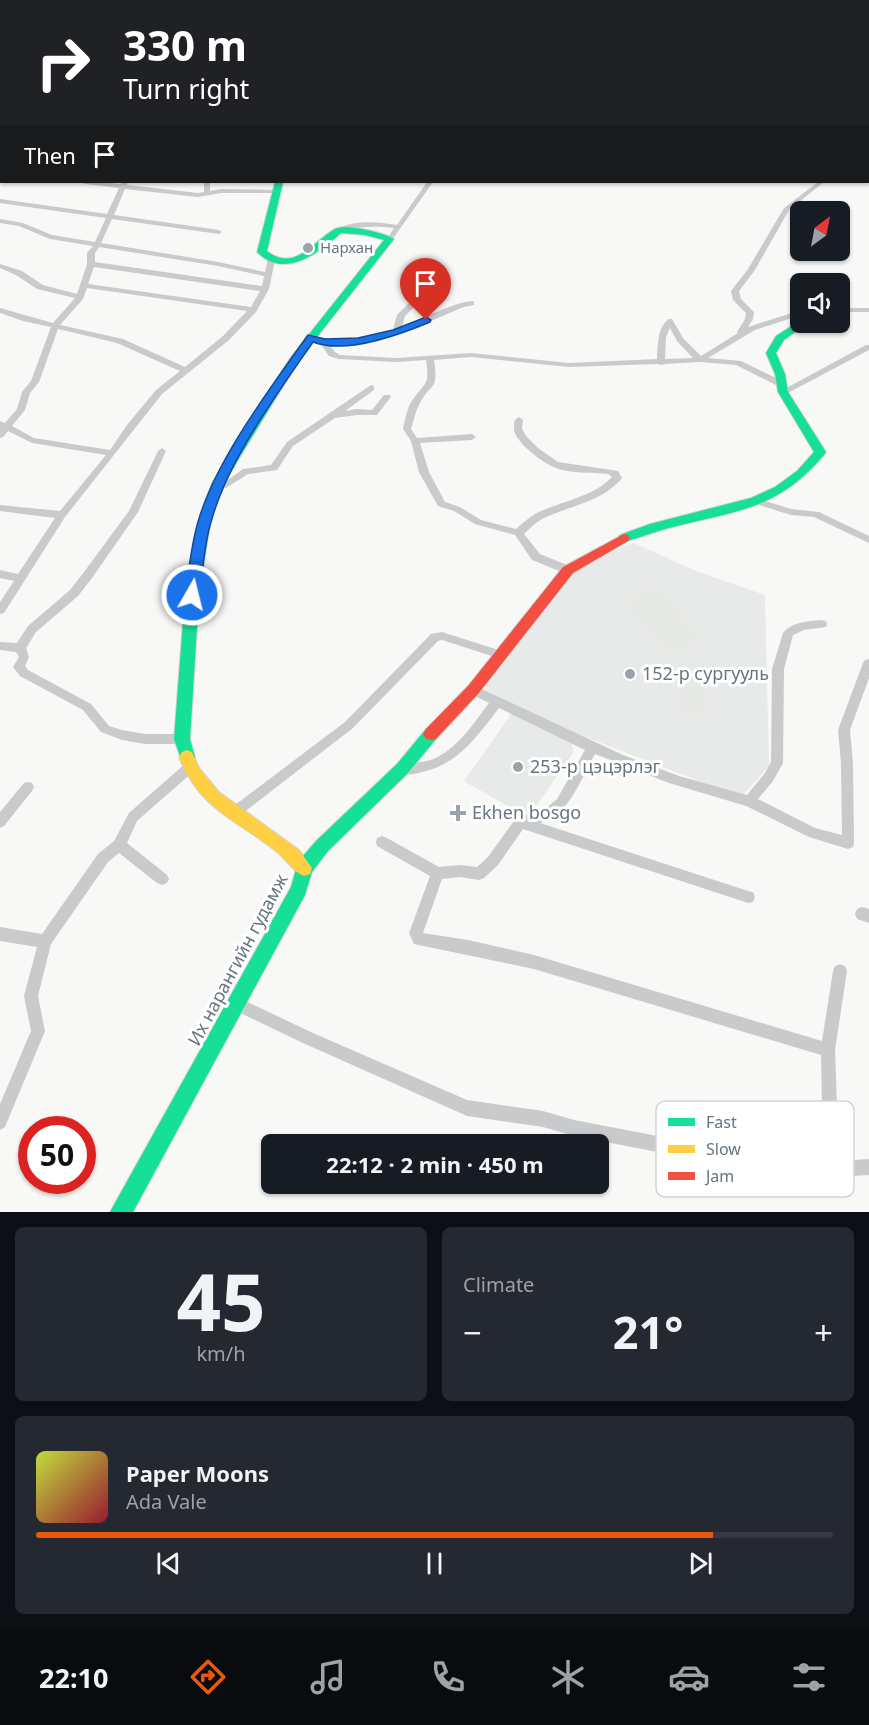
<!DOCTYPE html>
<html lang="en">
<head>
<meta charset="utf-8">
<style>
	body { margin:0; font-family:"Noto Sans",sans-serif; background:#242831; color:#f1f3f6; height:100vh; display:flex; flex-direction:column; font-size:22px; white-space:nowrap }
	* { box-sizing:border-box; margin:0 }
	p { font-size:20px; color:#9ea1a6 }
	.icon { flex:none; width:33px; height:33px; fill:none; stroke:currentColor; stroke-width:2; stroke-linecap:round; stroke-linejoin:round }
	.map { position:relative; height:1212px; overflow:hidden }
	.details { display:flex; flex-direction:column; gap:15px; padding:15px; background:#0d0f14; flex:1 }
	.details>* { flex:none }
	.top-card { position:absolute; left:0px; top:0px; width:870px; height:183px; box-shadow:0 2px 4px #0004; background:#202124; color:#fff; overflow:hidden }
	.needle { width:39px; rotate:32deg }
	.fabs { position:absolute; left:790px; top:201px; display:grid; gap:12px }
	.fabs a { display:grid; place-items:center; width:60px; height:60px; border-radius:9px; background:#171b24; box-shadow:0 2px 4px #0004; font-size:30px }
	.speed { position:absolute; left:18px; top:1116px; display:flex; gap:12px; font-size:30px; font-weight:700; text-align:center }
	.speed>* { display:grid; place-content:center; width:78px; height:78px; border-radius:50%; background:#171b24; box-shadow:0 2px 4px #0004; line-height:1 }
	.speed .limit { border:9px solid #d22; background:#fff; color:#111 }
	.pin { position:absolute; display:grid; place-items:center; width:51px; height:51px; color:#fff; margin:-62px -26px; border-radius:50% 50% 50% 0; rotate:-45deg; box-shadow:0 0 6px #0007 }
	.pin .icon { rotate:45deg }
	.me { position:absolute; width:66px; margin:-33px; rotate:8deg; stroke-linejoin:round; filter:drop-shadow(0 0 4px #0008) }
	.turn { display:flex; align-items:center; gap:21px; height:126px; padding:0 24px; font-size:27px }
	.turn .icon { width:78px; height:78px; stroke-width:2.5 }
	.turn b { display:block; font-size:42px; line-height:51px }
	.then { display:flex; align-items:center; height:57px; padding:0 24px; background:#0003; gap:12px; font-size:22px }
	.big { font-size:45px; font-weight:700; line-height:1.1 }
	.details .widget { flex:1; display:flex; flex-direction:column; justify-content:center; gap:9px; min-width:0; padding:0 21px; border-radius:9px; background:#242831 }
	.details .dial { align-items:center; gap:0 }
	.dial b { font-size:78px; line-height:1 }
	.song { display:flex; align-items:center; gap:18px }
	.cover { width:72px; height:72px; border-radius:9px; background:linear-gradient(135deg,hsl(70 70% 55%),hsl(350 70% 35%)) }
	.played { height:6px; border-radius:3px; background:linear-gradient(90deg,#ea580c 85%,#363941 85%) }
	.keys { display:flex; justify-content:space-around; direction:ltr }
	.heat { display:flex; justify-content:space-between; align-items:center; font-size:33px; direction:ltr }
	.details .tiles { flex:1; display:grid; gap:15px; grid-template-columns:1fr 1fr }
	.widget:last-child { grid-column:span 2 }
	.trip { position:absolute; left:261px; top:1134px; width:348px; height:60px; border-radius:9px; background:#171b24; box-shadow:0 2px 4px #0004; font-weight:700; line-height:60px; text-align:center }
	.tab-bar { display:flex; height:96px; justify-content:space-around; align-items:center; background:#090b0e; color:#9ea1a6 }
	.tab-bar .icon { width:42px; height:42px }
	.tab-bar .current { color:#ea580c }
	.tab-bar b { font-size:27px; color:#f1f3f6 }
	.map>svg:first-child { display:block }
	.built { fill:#e8e9e9 }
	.green { fill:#e7e9e5 }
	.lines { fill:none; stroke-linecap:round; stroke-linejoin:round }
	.fast-casing { stroke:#d4d5d5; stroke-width:2 }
	.slow-casing { stroke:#d4d5d5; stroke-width:2 }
	.jam-casing { stroke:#d4d5d5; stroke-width:2 }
	.street { fill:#c9cacb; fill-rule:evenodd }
	.fast { fill:#16e098; fill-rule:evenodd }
	.slow { fill:#ffcf43; fill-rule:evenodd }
	.jam { fill:#f24e42; fill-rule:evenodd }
	.route { fill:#1a73e8; stroke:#114b97; stroke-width:1.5 }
	.poi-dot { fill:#99a3a9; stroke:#fff; stroke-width:2 }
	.labels { text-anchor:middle; stroke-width:6; stroke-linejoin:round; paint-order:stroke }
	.far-poi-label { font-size:15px; fill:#66757f; stroke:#fff; text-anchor:start }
	.poi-label { font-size:18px; fill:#66757f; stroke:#fff; text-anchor:start }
	.street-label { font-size:18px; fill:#66757f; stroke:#fff }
	.key { fill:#fff; stroke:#d1d6d9; stroke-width:1.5 }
	.key-label { font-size:16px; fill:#66757f }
</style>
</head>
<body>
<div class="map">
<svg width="869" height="1212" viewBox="0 0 869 1212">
	<rect width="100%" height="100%" fill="#f8f8f7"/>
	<g class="built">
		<path d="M634 543 696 571 765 595 769 766 743 795 725 791 552 724 486 692V685L574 572 606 554Z"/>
		<path d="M511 714 572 743 573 753 528 818 464 781Z"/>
	</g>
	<g class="green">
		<path d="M655 585 706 640 671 656 621 600Z"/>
		<path d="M685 675 711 683 704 719 676 711Z"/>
	</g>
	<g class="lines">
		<defs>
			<g id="fast">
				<path d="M341 0H347L340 2Z"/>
				<path d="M0 84H2L0 89Z"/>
				<path d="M275 182H283L267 251C295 273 313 241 335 229 345 223 386 233 394 239L299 360 224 483 210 523 199 595 190 739 195 757 192 762 187 764 182 762 174 739 185 595 198 523 212 483 291 357 384 240 365 235 341 233C319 253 284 280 257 252Z"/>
				<path d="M801 320V322H809L784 340 776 353 785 374 788 392 826 452 824 455C779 508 741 510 677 526 659 530 642 537 624 542L620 541 618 538 620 535 650 524 751 498 775 487 797 471 814 452 778 392 775 374 766 353 776 336Z"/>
				<path d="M431 728 436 729 439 734 436 739 407 774 328 851 312 872 305 895 133 1212H110L291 887 298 862 316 841 397 764 426 729Z"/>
			</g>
			<g id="slow">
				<path d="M103 0 102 2H95L97 0Z"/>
				<path d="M187 750 192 752 199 768 219 792 299 850 312 868 310 874 304 876C293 872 286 859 277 852 236 819 200 810 179 757L182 752Z"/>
			</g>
			<path id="jam" d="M624 534 628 535 630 538 628 541 573 573 478 694 436 739 431 740 426 739 423 734 426 729 468 686 563 567Z"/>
		</defs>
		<use href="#fast" class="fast-casing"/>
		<use href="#slow" class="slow-casing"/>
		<use href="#jam" class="jam-casing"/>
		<g class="street">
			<path d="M23 0 30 2H24Z"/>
			<path d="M71 0H78L68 2Z"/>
			<path d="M215 0H220L214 2Z"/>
			<rect x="245" y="0" width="4" height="2"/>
			<path d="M283 0H287L282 2Z"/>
			<rect x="317" y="0" width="4" height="2"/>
			<path d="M348 0H353L347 2Z"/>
			<path d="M441 0H446L440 2Z"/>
			<path d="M551 0H557L549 2Z"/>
			<path d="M618 0H625L614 2Z"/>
			<path d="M729 0H733L728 2Z"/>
			<rect x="809" y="0" width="4" height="2"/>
			<path d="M0 41H2L0 45Z"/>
			<rect x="0" y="73" width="2" height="4"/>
			<rect x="0" y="95" width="2" height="4"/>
			<rect x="868" y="147" width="1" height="4"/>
			<rect x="0" y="162" width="2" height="4"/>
			<path d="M82 182H97L121 184 122 182H128L127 185 198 193 204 192V182H210V191L221 189 278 190V192L276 193H221L198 197 125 189 114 215 219 230 222 232 219 234 112 219 101 243 218 262 265 272 268 258 275 260 269 289 256 312 229 340 162 394 65 517 4 613 0 614V602L14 581 0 578V570L18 574 55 518 0 511V505L60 511 106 455 32 443 8 431 3 437 0 438V421L5 423 17 409 22 392 31 381 51 327 23 321 0 313V308L53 323 75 298 37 289 16 275 0 268V264L22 271 43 285 77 294 87 264V253L93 246 50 239 19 226 0 223V219L23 223 52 235 95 242 106 218 0 203V199L107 214 119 188 85 184ZM99 247 218 266 264 276 262 286 95 262V253ZM94 267 260 291 251 307 88 284ZM87 288 247 311 223 336 185 367 123 339 60 325 83 299ZM58 329 117 343 180 371 156 390 127 425 110 450 34 438 12 426 25 410 30 393 39 382Z"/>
			<path d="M427 182H433L392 240 387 239 394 228C374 226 358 226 339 232L336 230C353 219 377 222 397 225Z"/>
			<path d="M818 182H824L789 210 755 270 739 291 741 299 754 312 753 319 748 327 801 310V315L755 330 708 358 741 361 784 382V386H778L736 365 700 362 665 364 661 365 658 364 569 367 471 357 434 360C439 393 430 382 419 405 415 412 414 421 411 429L417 438 472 434 476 437 472 440 420 443 429 472 445 502 460 507 481 520 516 529C522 524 528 518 535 514 560 501 592 498 612 477L608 474C591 472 572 474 556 468 544 464 516 443 514 430 514 428 514 421 515 420L519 417 523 420 522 429 527 437 538 448 558 462 618 471 622 478C603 502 568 506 542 519 535 523 530 528 524 534L540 554 572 567 573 570 572 573H564L532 560 515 535 475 524 454 511 438 506 419 472 411 441 403 429C405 420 407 408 412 401 425 382 430 386 426 360L396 362 339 359 329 356 320 343 307 338 311 336C340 343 365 337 393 330L397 315 419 293V284L438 269 442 271 426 286V295L405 316 402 327C420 320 456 301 474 301V305L464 307C422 324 377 348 329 345L335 352 340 355 396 358 471 353 569 363 657 359C658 345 657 327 669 319H672L683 338 701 356 738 333 737 332 745 319 746 313 733 300 731 291 748 269 784 208ZM670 328 677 341 693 358 665 359 666 337Z"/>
			<rect x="840" y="308" width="29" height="4"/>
			<path d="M866 345H869V350L786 394 783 395 779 392Z"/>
			<path d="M371 385 374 386V390L345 411 357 409 372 410 384 395H390L391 397 377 415H357L335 418 293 446 277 470 248 474 226 488 215 485 213 483 215 481 225 482 243 469 271 465 287 442Z"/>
			<path d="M162 448 166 451 138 512 92 578 78 596 36 632 26 648 29 657 25 666 28 670 91 704 109 726 122 730 145 734H182L186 735 188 739 186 743 182 744H145L122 740 101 732 83 710 20 676 13 667 19 657 16 652 0 650V642L17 643 28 626 70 590 84 572 129 511 158 451Z"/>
			<path d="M759 499 791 509 819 512 869 536V543L814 517 791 515 756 504 754 502 756 500Z"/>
			<path d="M822 620 826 621 827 624 826 627 804 630 793 635 784 669 783 763 773 781 758 799 815 828 842 835 841 763 838 730 863 663 865 660 869 659V678L850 730 853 763 854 843 853 847 848 849 809 837 746 806 669 783 595 754C582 777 568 817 540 823L748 891 753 892 755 897 753 902 748 903 523 829 498 865 484 878 479 880 460 877 442 879 423 933 468 940 534 955 822 1041 833 971 835 966 840 964 845 966 847 971 835 1050 839 1161 869 1159V1175L831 1177 731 1166 574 1136 543 1127 467 1116 303 1043 232 1009 230 1004 232 999 237 997 313 1033 467 1100 543 1111 574 1120 731 1150 823 1160 821 1055 534 969 414 944 409 933 430 876 377 846 376 842 377 838 382 836 387 838 439 867 460 865 477 867 488 857 516 818 543 811 557 799 585 750 499 708C478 735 460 762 426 771 417 774 406 776 398 773L396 769 398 765C408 762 420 763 431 760 457 750 473 724 489 703L469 693 467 690 469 687 473 685 623 755 679 776 747 795 765 773 771 762 772 669 783 633C792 622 808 621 822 620Z"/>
			<path d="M442 632 505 652 506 655 505 658 501 659 442 640 438 641 353 728 239 816 235 818 231 816 229 812 231 808 345 722 431 634Z"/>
			<path d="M190 762 194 763 196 767 194 771 137 821 127 843 167 875 169 879 167 883 162 885 157 883 119 853 108 862 51 944 38 996 45 1031 5 1127 0 1130V1104L31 1031 24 996 37 947 0 941V927L42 934 98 854 114 841 129 813 186 763Z"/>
			<path d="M28 782 32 783 34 787 32 791 4 826 0 828V812L24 783Z"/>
			<path d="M862 907 869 909V923L857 919 855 914 857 909Z"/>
		</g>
		<use href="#fast" class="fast"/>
		<use href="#slow" class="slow"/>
		<use href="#jam" class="jam"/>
	</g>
	<path class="route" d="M426 317 431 320 430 322C399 335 346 355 313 342 277 394 228 460 211 522 204 545 203 571 199 595L192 600 187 598 185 595C189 571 191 545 198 522 216 459 270 389 308 335L325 339 358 338 393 330Z"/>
	<g class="poi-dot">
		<circle cx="308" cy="248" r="6"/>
		<circle cx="630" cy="674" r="6"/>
		<circle cx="518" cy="767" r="6"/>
		<path d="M455 804h6v6h6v6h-6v6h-6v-6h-6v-6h6z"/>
	</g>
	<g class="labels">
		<g class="far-poi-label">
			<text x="320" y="253">Нархан</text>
		</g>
		<g class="poi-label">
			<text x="642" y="680">152-р сургууль</text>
			<text x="530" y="773">253-р цэцэрлэг</text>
			<text x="472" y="819">Ekhen bosgo</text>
		</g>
		<g class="street-label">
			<text transform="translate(238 960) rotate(-62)" y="6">Их нарангийн гудамж</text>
		</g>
	</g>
	<rect x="656" y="1101" width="198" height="96" rx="9" class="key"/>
	<rect x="668" y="1118" width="27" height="8" fill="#16e098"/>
	<rect x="668" y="1145" width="27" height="8" fill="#ffcf43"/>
	<rect x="668" y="1172" width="27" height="8" fill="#f24e42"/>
	<g class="key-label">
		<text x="706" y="1128">Fast</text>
		<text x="706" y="1155">Slow</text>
		<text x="706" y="1182">Jam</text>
	</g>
</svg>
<div class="fabs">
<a><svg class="needle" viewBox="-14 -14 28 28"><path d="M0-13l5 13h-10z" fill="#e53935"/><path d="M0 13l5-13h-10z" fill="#9ea1a6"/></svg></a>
<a><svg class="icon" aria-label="sound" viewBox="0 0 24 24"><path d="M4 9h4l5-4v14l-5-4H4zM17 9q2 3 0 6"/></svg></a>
</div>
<div class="speed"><div class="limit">50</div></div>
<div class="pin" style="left:426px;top:320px;background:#d93025"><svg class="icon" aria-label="arrive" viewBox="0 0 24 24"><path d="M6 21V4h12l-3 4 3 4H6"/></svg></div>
<svg class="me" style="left:192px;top:595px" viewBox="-20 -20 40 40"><circle r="17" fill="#1a73e8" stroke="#fff" stroke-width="3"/><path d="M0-11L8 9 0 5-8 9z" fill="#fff"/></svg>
<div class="trip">22:12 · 2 min · 450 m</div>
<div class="top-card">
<div class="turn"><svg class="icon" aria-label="right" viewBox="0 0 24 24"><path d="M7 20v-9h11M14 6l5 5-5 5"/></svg><div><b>330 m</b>Turn right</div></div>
<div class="then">Then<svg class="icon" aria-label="arrive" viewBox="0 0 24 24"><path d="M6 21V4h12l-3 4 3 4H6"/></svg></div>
</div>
</div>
<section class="details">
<div class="tiles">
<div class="widget dial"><b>45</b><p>km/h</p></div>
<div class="widget"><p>Climate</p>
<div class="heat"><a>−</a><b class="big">21°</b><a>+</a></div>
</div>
<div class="widget">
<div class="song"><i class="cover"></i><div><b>Paper Moons</b><p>Ada Vale</p></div></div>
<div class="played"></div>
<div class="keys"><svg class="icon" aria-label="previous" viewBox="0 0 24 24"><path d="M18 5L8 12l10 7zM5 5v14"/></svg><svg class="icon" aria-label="pause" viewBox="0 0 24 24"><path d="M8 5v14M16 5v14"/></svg><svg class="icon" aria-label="next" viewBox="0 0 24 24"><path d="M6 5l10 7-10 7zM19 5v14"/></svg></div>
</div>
</div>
</section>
<nav class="tab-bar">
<b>22:10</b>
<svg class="icon current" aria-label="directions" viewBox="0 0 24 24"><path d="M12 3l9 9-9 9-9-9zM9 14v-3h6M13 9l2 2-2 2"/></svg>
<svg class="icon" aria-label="music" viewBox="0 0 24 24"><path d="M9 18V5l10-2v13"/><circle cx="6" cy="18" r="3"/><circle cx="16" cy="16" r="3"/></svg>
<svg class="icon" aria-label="phone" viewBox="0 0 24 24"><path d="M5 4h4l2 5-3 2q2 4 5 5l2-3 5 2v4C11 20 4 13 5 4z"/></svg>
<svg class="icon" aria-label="climate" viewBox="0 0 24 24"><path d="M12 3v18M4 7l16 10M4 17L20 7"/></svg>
<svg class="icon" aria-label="car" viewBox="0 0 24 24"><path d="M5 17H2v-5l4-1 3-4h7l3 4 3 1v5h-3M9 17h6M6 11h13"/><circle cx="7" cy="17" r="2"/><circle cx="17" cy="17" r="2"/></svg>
<svg class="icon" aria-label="filters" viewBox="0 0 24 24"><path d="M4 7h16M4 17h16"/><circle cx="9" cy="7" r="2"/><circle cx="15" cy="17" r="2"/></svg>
</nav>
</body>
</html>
